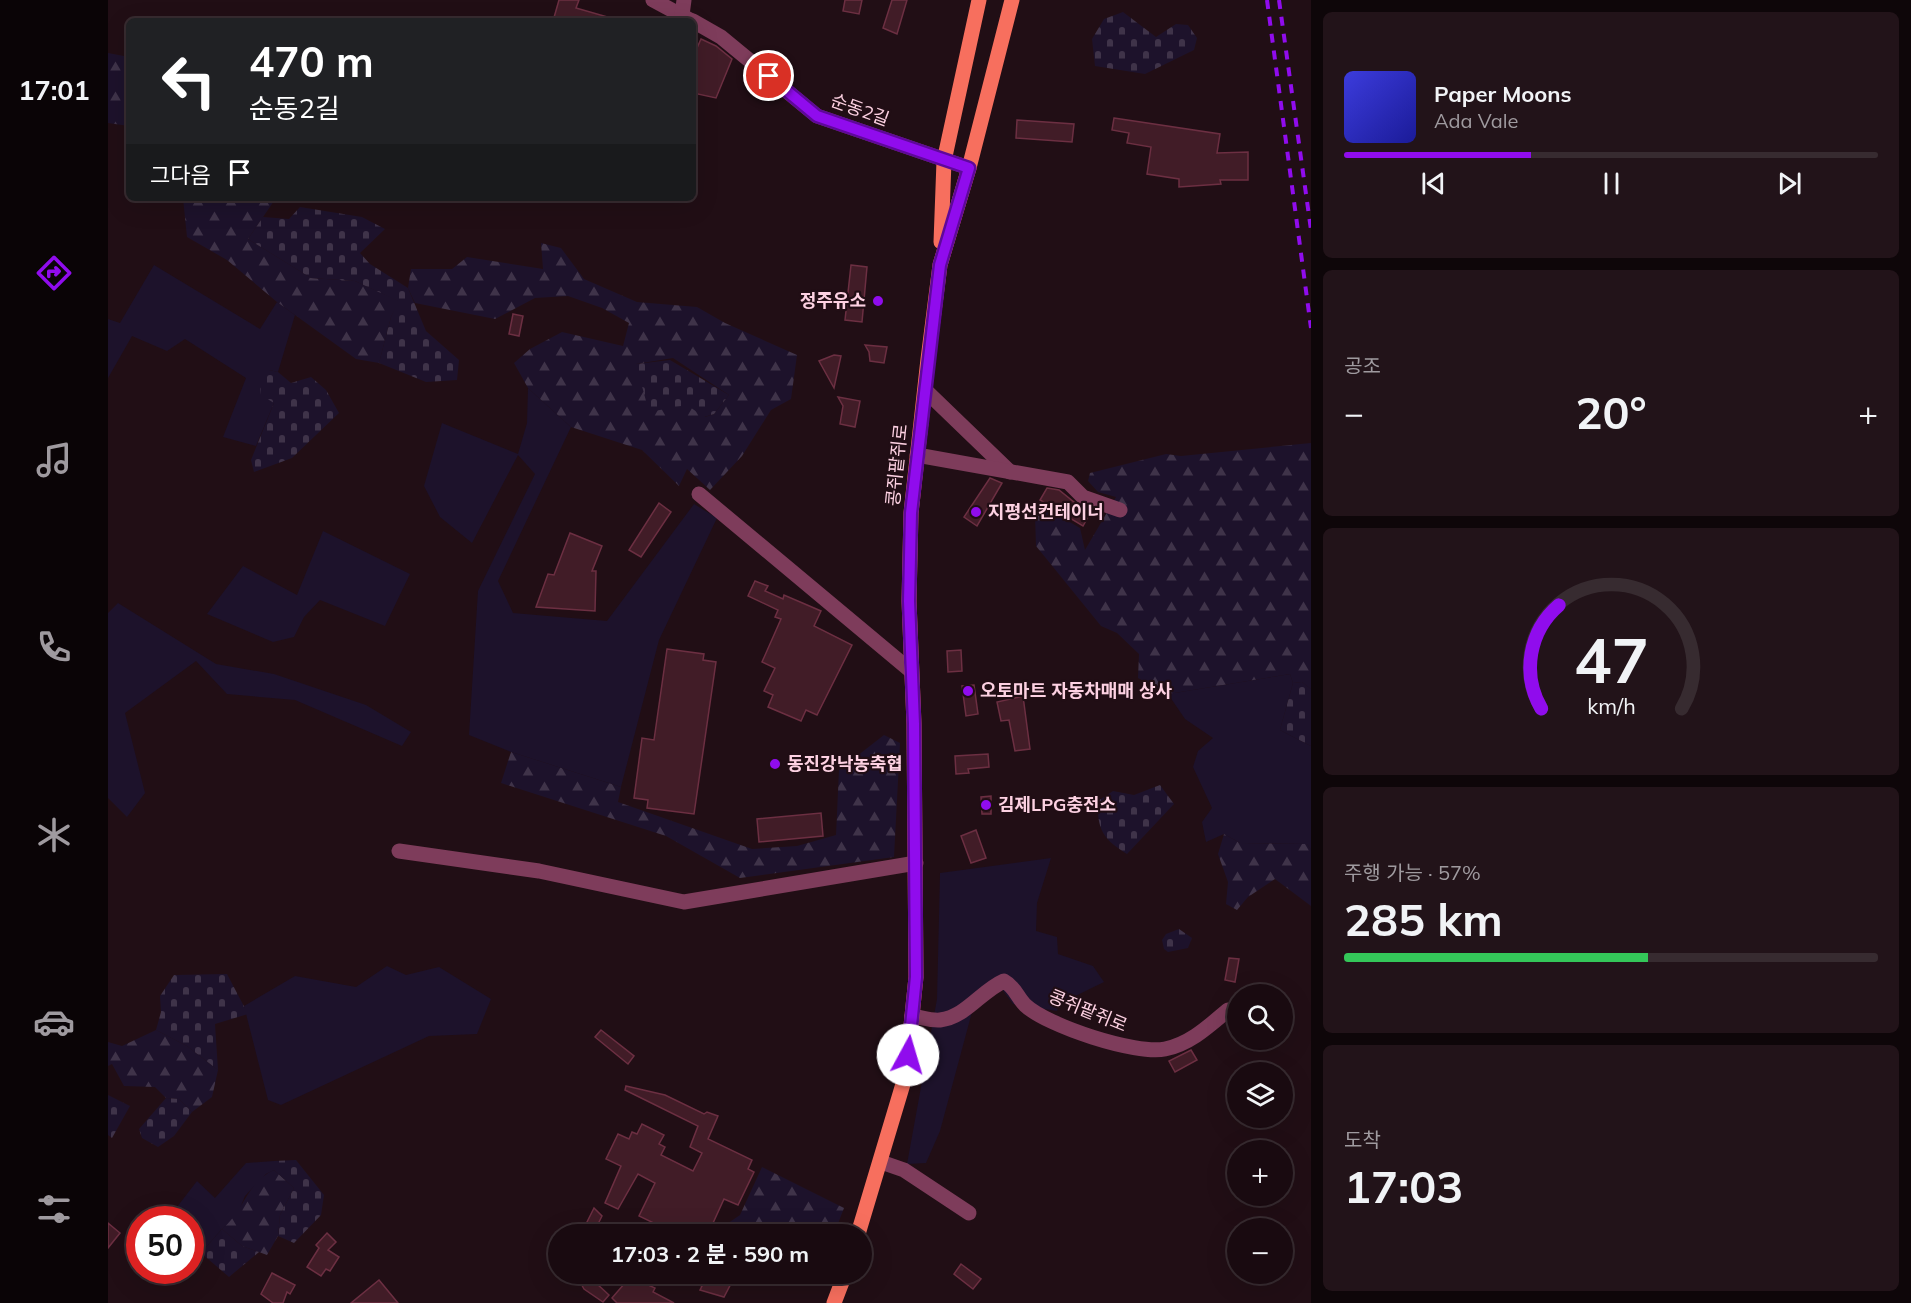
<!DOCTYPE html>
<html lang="ko">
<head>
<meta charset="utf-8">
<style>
	body { margin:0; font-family:Mulish,"Noto Sans KR",sans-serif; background:#221319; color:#f1f3f6; height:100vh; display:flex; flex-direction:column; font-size:22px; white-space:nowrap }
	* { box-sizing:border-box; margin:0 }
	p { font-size:20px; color:#9f9a9f }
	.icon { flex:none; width:33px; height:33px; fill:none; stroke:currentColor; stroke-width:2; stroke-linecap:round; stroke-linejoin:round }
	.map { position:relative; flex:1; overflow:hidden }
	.sheet { display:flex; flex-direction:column; gap:12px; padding:12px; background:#0e0609; width:600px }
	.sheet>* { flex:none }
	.banner { position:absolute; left:18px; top:18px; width:570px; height:183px; border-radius:9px; box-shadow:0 6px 24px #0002,0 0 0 2px #372b30; background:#202124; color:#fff; overflow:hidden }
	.controls { position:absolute; left:1119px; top:984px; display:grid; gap:12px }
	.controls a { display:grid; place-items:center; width:66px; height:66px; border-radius:50%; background:#190a10; box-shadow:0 6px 24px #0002,0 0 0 2px #372b30; font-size:30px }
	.speed { position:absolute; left:18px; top:1206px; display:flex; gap:12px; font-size:30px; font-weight:700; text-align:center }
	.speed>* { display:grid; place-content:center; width:78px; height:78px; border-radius:50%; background:#190a10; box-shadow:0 6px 24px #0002,0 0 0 2px #372b30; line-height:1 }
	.speed .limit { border:9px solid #d22; background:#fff; color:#111 }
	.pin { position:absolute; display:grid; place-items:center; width:51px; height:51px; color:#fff; margin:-26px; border:3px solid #fff; border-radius:50%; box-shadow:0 2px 6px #0007 }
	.me { position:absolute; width:66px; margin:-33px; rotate:6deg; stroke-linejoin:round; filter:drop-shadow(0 0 4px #0008) }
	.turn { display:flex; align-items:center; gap:21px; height:126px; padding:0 24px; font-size:27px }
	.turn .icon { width:78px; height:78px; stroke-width:2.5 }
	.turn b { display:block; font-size:42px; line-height:51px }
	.then { display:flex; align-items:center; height:57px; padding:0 24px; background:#0003; gap:12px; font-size:22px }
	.big { font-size:45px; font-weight:700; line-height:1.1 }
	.sheet .widget { flex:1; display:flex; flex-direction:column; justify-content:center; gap:9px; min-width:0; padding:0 21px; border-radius:9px; background:#221319 }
	.sheet .dial { align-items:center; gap:0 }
	.dial svg { height:156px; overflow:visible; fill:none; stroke:#372b30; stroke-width:7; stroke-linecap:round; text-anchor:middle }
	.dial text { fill:#f1f3f6; stroke:none }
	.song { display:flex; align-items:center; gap:18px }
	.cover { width:72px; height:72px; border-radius:9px; background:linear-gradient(135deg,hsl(240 70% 55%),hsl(240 70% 35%)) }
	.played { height:6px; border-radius:3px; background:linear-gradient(90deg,#900ced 35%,#372b30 35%) }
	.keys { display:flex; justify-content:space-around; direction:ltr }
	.heat { display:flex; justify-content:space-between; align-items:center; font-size:33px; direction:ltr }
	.charge { height:9px; border-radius:4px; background:linear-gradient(90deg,#34c759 57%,#372b30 0) }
	.trip { position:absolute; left:440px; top:1224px; width:324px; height:60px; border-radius:30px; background:#190a10; box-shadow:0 6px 24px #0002,0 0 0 2px #372b30; font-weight:700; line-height:60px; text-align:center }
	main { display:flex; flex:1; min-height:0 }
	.tabs { display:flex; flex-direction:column; width:108px; justify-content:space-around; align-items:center; background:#0a0406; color:#9f9a9f }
	.tabs .icon { width:42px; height:42px }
	.tabs .current { color:#900ced }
	.tabs b { font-size:27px; color:#f1f3f6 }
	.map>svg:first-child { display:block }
	.grass { fill:#1d122b }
	.forest { fill:url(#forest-firs); fill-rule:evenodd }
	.cemetery { fill:url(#cemetery-stones) }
	.building { fill:#411c27; stroke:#6c2f42; stroke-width:1.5 }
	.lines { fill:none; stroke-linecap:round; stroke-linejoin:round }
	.minor { stroke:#7e3c5b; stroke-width:15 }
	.major { stroke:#f76f5e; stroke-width:15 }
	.rail { stroke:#900ced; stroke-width:4; stroke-dasharray:9 8; stroke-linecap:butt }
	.route-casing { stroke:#5e089a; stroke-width:15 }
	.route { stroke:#900ced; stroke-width:10 }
	.poi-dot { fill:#900ced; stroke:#210e15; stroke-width:2 }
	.labels { text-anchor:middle; stroke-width:4.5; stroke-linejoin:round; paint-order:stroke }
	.street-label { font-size:18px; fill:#fdd1e2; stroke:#210e15 }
	.poi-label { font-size:18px; font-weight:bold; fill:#fdd1e2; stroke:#210e15; text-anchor:start }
</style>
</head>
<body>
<main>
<nav class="tabs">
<b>17:01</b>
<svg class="icon current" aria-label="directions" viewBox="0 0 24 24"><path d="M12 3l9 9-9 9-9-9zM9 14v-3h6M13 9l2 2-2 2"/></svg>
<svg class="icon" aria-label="music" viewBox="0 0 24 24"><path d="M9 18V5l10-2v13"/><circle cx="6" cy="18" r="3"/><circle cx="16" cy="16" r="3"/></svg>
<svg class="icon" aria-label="phone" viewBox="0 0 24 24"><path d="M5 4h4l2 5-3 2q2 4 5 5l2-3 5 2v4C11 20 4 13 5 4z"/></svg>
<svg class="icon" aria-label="climate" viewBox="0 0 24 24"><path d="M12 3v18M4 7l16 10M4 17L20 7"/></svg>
<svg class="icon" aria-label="car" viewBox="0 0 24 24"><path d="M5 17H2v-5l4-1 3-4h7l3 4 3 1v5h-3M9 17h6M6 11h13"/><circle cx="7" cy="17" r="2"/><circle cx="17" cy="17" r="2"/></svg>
<svg class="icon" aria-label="filters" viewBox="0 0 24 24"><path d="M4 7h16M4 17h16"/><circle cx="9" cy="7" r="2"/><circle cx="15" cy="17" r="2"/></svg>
</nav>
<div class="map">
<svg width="1203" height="1303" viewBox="0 0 1203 1303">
	<defs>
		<pattern id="forest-firs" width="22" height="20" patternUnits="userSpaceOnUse" patternTransform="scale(1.5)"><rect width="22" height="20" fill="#1d122b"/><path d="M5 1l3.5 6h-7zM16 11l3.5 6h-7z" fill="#3f3349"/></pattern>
		<pattern id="cemetery-stones" width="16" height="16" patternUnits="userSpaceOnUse" patternTransform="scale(1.5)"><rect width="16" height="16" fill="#1d122b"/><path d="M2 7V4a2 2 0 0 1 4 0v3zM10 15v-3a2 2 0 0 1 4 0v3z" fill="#3f3349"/></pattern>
	</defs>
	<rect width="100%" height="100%" fill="#210e15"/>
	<g class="grass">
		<path d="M46 265 152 329 169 302 187 315 170 372 161 370 166 403 148 446 115 437 138 378 77 339 59 351 24 336 0 378V319L12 323Z"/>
		<path d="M420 388 463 427 390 581 405 613 499 621 586 504 609 518 551 640 513 787 403 752 361 735 370 591 427 474 410 455 364 543 332 517 316 486 334 423 410 454 419 423Z"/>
		<path d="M215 531 302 574 277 626 212 600 196 617 186 637 165 642 99 614 135 566 189 595Z"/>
		<path d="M10 603 108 664 166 674 258 705 303 732 294 746 187 700 119 694 88 661 17 713 37 793 19 817 0 798V613Z"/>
		<path d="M1182 674 1185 683 1172 730 1203 746V850L1199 844 1132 843 1116 834 1098 842 1094 822 1104 808 1085 767 1090 751 1105 738 1077 719 1060 694Z"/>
		<path d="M943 858 929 903 928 931 949 937 950 954 985 966 996 982 951 1004 949 1011 905 1004 893 988 864 1012 832 1131 818 1163 799 1164 829 999 832 873Z"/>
		<path d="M279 966 298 975 331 967 383 999 369 1034 321 1036 173 1105 160 1100 136 1006 187 976 248 987Z"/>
		<path d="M166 1161V1170L158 1174 137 1196 128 1218 114 1229 93 1253H83L82 1220H59L89 1181 107 1198 138 1163Z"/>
	</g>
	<g class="forest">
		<path d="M0 53 21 57V126L0 123Z"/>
		<path d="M75 198H168L140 239 203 278 247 281 291 301 283 317 271 363 248 359 169 302 119 260 79 237Z"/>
		<path d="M433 243 453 248 476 279 529 302 589 307 617 323 689 355 683 399 663 410 634 456 602 490 579 469 571 486 534 450 463 427 420 388 406 363 422 349 454 332 515 346 521 323 494 308 460 296 427 298 387 319 307 303 300 288 303 269H344L359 257 435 269ZM565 358 621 395 606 414 597 417 528 364Z"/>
		<path d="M1203 443V689L1194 682 1185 683 1182 674 1060 694 1030 678 1031 654 1009 633 993 626 928 546 927 514 936 507 972 528 977 550 1008 497 990 492 980 481 982 473 1058 454 1073 456Z"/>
		<path d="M776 735 792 743 786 857 632 878 558 836 393 783 403 752 513 787 510 802 644 849 689 846 728 835 731 770Z"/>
		<path d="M1116 834 1132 843 1199 844 1203 850V906L1167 879 1140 897 1129 910 1118 904 1120 882 1110 854Z"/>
		<path d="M48 1030 79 1046 110 1070 104 1097 84 1112 71 1099 58 1098 47 1087 16 1086 4 1064 0 1066V1042L14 1046Z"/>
		<path d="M654 1167 736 1208 726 1234H626L616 1226 632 1215Z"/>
		<path d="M166 1170 186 1188 172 1215 170 1236 159 1255 134 1246 114 1229C136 1211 138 1183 166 1170Z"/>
		<path d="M677 1274H712L708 1282Z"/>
	</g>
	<g class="cemetery">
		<path d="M1015 12 1048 37 1068 24 1080 25 1089 38 1086 50 1037 74 987 66 984 39 996 19Z"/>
		<path d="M192 207 254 217 277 229 252 253 262 264 300 288 318 331 351 360 349 380 318 382 271 363 283 317 290 301 247 281 203 278 140 239 155 217 181 219Z"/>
		<path d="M562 360 621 395 606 414 596 417 579 405 541 412 528 364Z"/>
		<path d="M161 370 170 372 183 383 203 377 218 390 231 413 184 458 146 472 143 460 166 403 153 395 151 375Z"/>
		<path d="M1194 682 1203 689V746L1172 730 1185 683Z"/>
		<path d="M1052 785 1066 804 1019 854C995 839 989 830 990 801L1005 791 1026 795Z"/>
		<path d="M1071 929 1084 938 1080 948 1060 952 1056 949 1054 940 1058 934Z"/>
		<path d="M119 974 140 1014 107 1024 110 1070 79 1046 48 1030 53 1012 52 996 66 975Z"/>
		<path d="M0 1095 22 1106 4 1138 0 1135Z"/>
		<path d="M58 1098 71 1099 84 1112 66 1136 50 1147 34 1138 31 1129Z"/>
		<path d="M188 1160 216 1195 213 1215 186 1243 170 1236 172 1215 186 1188 166 1170V1161Z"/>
		<path d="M114 1229 134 1246 151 1252 121 1277 93 1253Z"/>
	</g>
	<g class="building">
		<path d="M451 0H471L468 8 503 18 502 21H445Z"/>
		<path d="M737 0H754L751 14 735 11Z"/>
		<path d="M784 0H799L789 34 775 28Z"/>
		<path d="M593 39 608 46 624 59 608 98 585 93V57Z"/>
		<path d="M1006 118 1112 134 1109 153 1140 152V180H1112L1113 184 1071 187V179L1039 174 1043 147 1019 143 1021 133 1004 130Z"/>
		<path d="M909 120 966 124 964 142 908 138Z"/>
		<path d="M743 265 759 267 754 322 737 320Z"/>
		<path d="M405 314 415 316 411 336 401 334Z"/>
		<path d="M757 345 779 347 776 363 762 361 761 352Z"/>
		<path d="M726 355 733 356 726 388 711 361Z"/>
		<path d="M730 397 752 401 747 427 732 424 735 406Z"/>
		<path d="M882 478 894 483 869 526 856 517Z"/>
		<path d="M939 488 951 490 971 506 984 510 975 526 932 500Z"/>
		<path d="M551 503 563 512 533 557 521 550Z"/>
		<path d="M462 533 494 546 484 571H488L487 611 428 607 440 574 446 575Z"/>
		<path d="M647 581 660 586 657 591 675 599 676 595 713 611 706 626 744 645 709 715 698 710 693 721 660 707 665 695 656 691 667 668 654 662 673 619 667 617 670 610 640 596Z"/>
		<path d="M559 649 596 654 595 660 608 662 586 814 539 808 540 800 526 798 534 738 546 740Z"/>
		<path d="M853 650 854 671 840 672 839 651Z"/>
		<path d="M866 685 870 714 858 716 854 686Z"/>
		<path d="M915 696 922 749 907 751 901 720 893 721 889 702Z"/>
		<path d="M880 754 881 767 860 769 861 773 848 774 847 756Z"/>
		<path d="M883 796V814H874L873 797Z"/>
		<path d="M713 813 715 836 651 842 649 819Z"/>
		<path d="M868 830 878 858 863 863 853 836Z"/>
		<path d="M1121 958 1131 959 1127 982 1117 980Z"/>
		<path d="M493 1030 526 1056 520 1064 487 1037Z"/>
		<path d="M1083 1050 1089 1060 1067 1072 1061 1061Z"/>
		<path d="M518 1086 557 1095 596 1114 599 1112 610 1116 600 1139 644 1160 640 1169 646 1172 630 1205 616 1199 600 1234H545L550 1225 531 1216 547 1183 530 1174 510 1209 497 1203 513 1166 498 1159 510 1134 521 1139 524 1132 529 1134 534 1124 556 1135 551 1144 557 1147 553 1155 585 1171 594 1153 582 1147 590 1126 517 1090Z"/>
		<path d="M486 1208 494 1216 485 1234H473Z"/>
		<path d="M0 1223 12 1233 0 1248Z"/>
		<path d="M219 1233 228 1242 220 1250 231 1257 222 1271 218 1269 213 1276 199 1267 211 1248 208 1245Z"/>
		<path d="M853 1264 873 1279 865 1289 846 1274Z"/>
		<path d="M164 1273 187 1285 182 1294 179 1292 175 1303H165L153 1294Z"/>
		<path d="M481 1274H496L487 1282 501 1295 495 1302 476 1289 471 1280Z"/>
		<path d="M567 1274H628L616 1297 592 1290 594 1286Z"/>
		<path d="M523 1276 534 1285 536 1283 547 1288 545 1292 566 1303H509L504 1298Z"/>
		<path d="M271 1280 290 1303H243Z"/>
	</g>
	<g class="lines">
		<g class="minor">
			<path d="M545 0 584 21"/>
			<path d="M574 15 576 0"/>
			<path d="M585 21 613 37 709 116 861 168"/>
			<path d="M817 390 902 472"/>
			<path d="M809 455 960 482 975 497 1012 510"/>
			<path d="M591 494 803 671"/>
			<path d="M291 851 431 871 576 902 808 863"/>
			<path d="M804 1016C812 1017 824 1021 832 1020 858 1017 873 991 896 981 907 987 909 997 917 1005 939 1026 1028 1055 1057 1049 1082 1044 1101 1026 1120 1010"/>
			<path d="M773 1162 796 1170 861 1213"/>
		</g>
		<g class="major">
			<path d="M833 242 836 161 871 0"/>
			<path d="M750 1234 798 1074 808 977 806 724 801 601 803 513 820 359 832 265 861 168 904 0"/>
			<path d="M726 1303 737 1274"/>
		</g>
		<g class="rail">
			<path d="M1159 0 1203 328"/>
			<path d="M1171 0 1203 230"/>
		</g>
	</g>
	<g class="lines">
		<defs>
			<path id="route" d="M661 76 709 116 861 168 832 265 803 513 801 601 806 724 808 977 800 1055"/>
		</defs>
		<use href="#route" class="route-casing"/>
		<use href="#route" class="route"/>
	</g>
	<g class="poi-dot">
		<circle cx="770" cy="301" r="6"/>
		<circle cx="868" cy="512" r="6"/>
		<circle cx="860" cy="691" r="6"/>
		<circle cx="667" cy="764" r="6"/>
		<circle cx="878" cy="805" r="6"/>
	</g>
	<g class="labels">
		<g class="street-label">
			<text transform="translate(752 110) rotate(20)" y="6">순동2길</text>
			<text transform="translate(789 465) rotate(-84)" y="6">콩쥐팥쥐로</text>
			<text transform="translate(980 1011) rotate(22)" y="6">콩쥐팥쥐로</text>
		</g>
		<g class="poi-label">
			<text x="758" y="307" text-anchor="end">정주유소</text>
			<text x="880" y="518">지평선컨테이너</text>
			<text x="872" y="697">오토마트 자동차매매 상사</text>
			<text x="679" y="770">동진강낙농축협</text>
			<text x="890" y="811">김제LPG충전소</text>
		</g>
	</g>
</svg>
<div class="controls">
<a><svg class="icon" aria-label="search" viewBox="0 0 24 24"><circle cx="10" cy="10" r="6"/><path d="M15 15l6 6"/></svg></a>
<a><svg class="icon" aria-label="layers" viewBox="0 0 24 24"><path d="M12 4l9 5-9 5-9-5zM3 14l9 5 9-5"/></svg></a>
<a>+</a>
<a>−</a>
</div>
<div class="speed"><div class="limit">50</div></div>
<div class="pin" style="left:661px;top:76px;background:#d93025"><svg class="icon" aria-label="arrive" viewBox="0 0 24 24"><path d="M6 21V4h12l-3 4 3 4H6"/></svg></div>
<svg class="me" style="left:800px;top:1055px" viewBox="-20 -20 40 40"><circle r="19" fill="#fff"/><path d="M0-13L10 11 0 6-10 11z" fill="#900ced"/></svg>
<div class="trip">17:03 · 2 분 · 590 m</div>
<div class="banner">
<div class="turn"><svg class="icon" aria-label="left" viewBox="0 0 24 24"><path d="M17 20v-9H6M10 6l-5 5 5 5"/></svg><div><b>470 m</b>순동2길</div></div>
<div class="then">그다음<svg class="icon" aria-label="arrive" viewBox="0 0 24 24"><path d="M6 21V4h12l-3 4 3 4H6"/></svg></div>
</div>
</div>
<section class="sheet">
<div class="widget">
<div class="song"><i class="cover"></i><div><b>Paper Moons</b><p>Ada Vale</p></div></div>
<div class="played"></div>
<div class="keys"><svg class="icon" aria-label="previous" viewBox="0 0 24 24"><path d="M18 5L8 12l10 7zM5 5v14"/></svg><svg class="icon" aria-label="pause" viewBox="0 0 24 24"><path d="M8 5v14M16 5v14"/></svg><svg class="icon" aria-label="next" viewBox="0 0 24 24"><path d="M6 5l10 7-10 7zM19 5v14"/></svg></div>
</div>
<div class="widget"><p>공조</p>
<div class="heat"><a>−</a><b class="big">20°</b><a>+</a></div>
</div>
<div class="widget dial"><svg viewBox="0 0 100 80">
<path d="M14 69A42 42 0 1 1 86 69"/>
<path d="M14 69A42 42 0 0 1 23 16" stroke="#900ced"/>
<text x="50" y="56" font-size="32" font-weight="700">47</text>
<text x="50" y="72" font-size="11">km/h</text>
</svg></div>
<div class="widget"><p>주행 가능 · 57%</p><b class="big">285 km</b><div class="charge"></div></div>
<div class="widget"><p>도착</p><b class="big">17:03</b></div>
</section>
</main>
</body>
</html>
